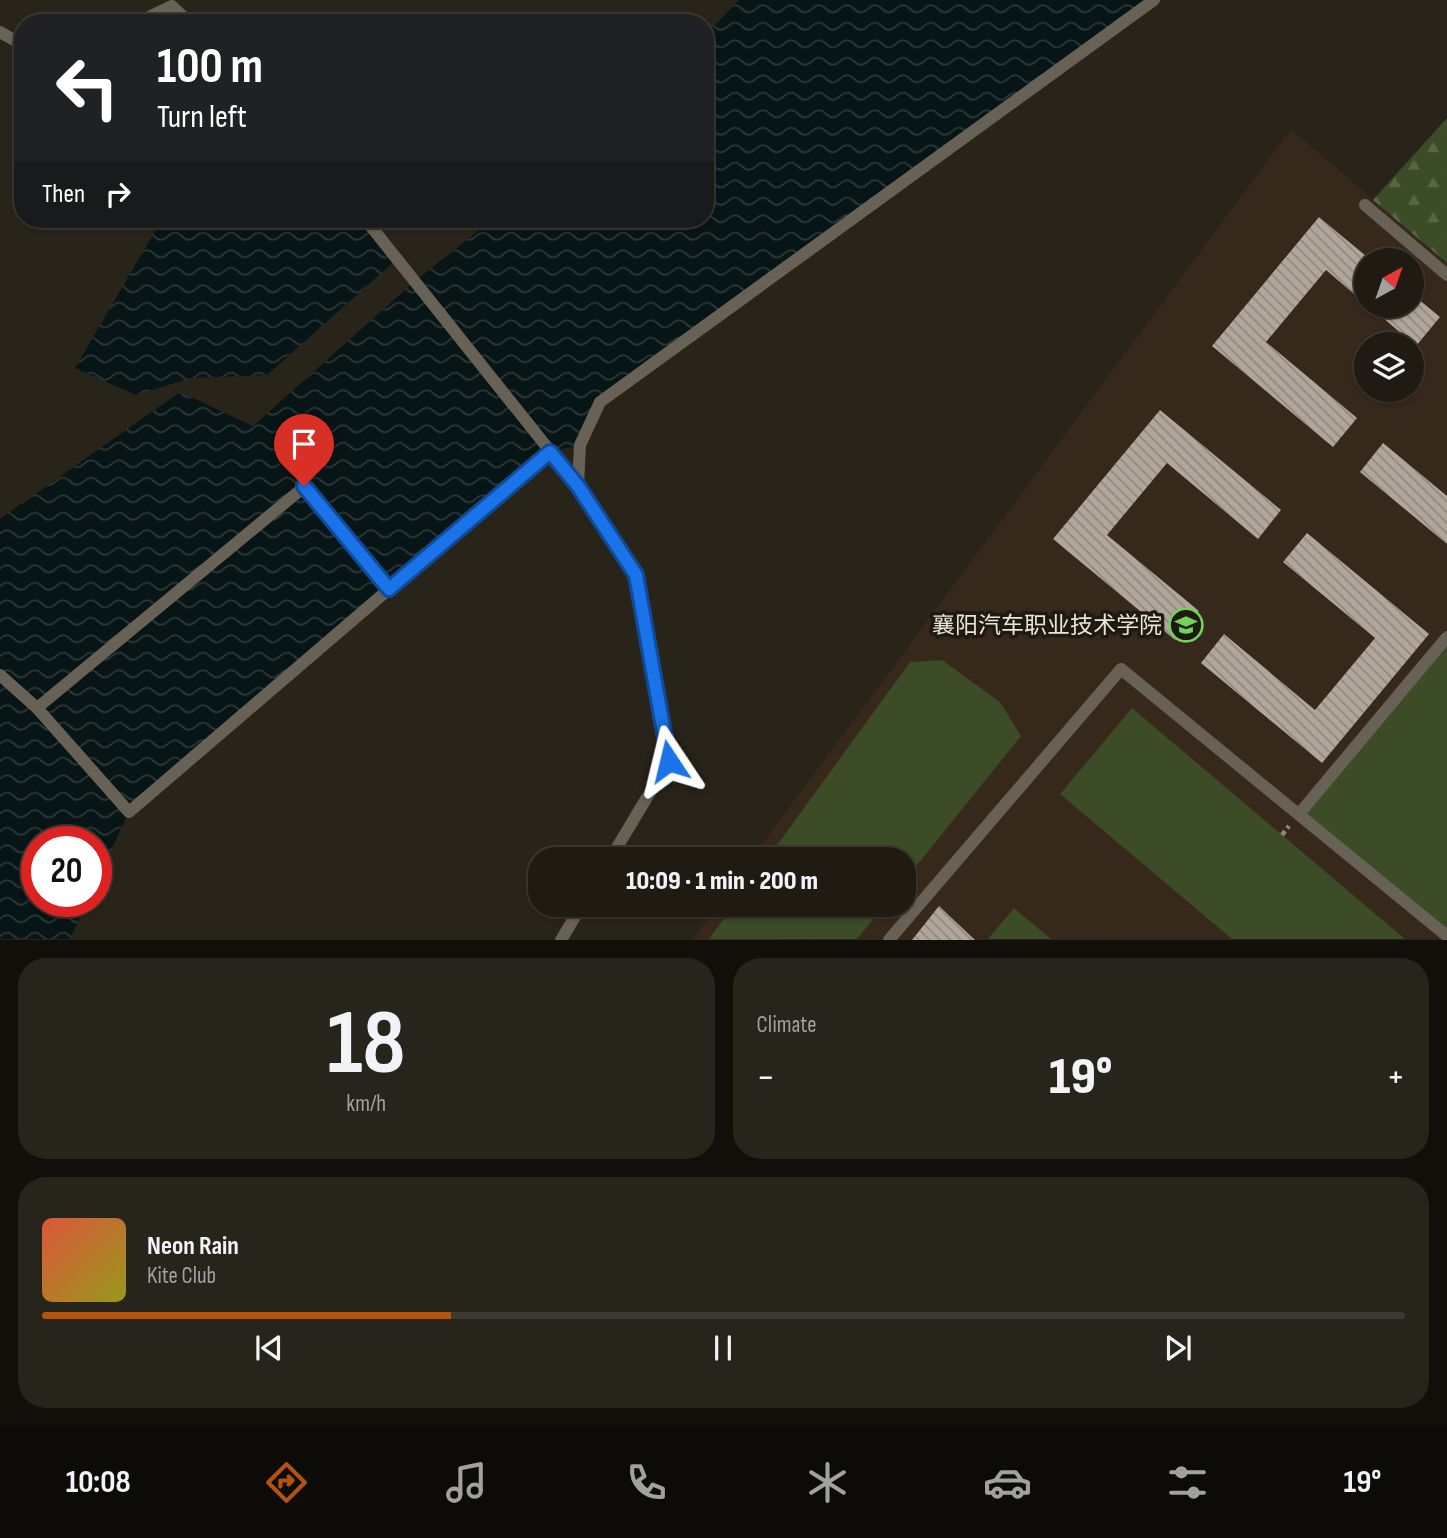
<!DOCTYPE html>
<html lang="en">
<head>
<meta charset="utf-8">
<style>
	body { margin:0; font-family:"Sofia Sans Condensed","Noto Sans SC",sans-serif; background:#27241c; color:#f1f3f6; height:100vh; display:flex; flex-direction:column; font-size:26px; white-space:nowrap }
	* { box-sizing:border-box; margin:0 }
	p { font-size:23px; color:#a1a1a0 }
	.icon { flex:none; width:38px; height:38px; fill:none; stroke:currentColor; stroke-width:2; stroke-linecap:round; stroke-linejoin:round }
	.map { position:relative; height:940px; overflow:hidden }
	.panel { display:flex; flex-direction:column; gap:18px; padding:18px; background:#110f0a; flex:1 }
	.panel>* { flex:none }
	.top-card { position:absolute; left:14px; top:14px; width:700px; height:214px; border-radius:28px; box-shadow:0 2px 5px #0004,0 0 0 2px #3c3933; background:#202124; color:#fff; overflow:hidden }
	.needle { width:46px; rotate:40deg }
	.buttons { position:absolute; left:1354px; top:248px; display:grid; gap:14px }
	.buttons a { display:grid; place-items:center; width:70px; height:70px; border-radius:50%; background:#1f1b13; box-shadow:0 2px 5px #0004,0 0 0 2px #3c3933; font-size:35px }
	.speed { position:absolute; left:21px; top:826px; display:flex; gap:14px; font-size:35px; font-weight:700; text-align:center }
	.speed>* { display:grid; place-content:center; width:91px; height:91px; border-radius:50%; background:#1f1b13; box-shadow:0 2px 5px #0004,0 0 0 2px #3c3933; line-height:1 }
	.speed .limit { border:10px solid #d22; background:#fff; color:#111 }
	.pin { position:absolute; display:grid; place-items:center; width:60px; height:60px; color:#fff; margin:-72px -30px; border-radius:50% 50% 50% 0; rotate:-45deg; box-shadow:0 0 7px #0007 }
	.pin .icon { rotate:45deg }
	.me { position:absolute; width:77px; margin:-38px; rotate:350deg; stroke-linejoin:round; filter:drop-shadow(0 0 5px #0008) }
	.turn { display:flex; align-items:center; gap:24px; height:147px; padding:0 28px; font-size:32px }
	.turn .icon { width:91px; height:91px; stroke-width:2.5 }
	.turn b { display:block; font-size:49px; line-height:60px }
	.then { display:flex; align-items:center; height:66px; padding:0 28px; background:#0003; gap:14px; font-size:26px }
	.big { font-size:52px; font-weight:800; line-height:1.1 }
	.panel .widget { flex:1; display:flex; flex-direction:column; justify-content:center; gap:10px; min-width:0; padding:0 24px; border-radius:28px; background:#27241c }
	.panel .dial { align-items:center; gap:0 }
	.dial b { font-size:91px; line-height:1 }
	.song { display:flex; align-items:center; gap:21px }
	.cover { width:84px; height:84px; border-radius:10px; background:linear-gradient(135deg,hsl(10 70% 55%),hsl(60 70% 35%)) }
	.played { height:7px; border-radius:4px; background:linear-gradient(90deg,#b45309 30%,#3c3933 30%) }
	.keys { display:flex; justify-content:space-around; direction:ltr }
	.heat { display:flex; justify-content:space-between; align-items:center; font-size:38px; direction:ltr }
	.panel .tiles { flex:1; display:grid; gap:18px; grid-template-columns:1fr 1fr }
	.widget:last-child { grid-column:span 2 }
	.trip { position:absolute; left:528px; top:847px; width:388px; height:70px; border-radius:28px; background:#1f1b13; box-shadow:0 2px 5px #0004,0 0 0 2px #3c3933; font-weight:800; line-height:70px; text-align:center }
	.dock { display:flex; height:112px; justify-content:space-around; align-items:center; background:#0c0b08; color:#a1a1a0 }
	.dock .icon { width:49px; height:49px }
	.dock .selected { color:#b45309 }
	.dock b { font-size:32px; color:#f1f3f6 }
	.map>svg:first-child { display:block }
	.education { fill:#37281c; fill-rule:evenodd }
	.grass { fill:#3b4c26 }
	.forest { fill:url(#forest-firs) }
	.water { fill:url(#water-waves) }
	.building { fill:url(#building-back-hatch) }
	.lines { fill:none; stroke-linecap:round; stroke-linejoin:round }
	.path { stroke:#8e8980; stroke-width:4.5; stroke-dasharray:5 3.5; stroke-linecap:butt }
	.service { stroke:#686256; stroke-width:12 }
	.route-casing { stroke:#114b97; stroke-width:18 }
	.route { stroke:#1a73e8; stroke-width:12 }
	.labels { text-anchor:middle; stroke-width:7; stroke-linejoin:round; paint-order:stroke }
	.poi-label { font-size:23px; fill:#e8e4dd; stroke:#1f1a10; text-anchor:end }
</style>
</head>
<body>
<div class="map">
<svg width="1447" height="940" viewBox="0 0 1447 940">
	<defs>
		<pattern id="forest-firs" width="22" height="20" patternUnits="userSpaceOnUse" patternTransform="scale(1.75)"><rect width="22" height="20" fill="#3b4c26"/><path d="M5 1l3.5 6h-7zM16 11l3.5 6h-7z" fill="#576645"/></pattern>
		<pattern id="water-waves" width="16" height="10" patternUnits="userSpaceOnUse" patternTransform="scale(1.75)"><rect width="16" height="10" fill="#081516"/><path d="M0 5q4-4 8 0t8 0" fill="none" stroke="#2c3737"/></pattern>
		<pattern id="building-back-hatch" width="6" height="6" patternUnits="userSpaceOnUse" patternTransform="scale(1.75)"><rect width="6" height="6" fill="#b0a69b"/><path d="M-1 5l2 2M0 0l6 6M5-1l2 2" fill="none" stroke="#908980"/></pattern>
	</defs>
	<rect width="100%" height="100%" fill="#292419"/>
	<path class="education" d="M1291 129 1447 263V939L692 940 718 905H905V859H751ZM1367 261H1412V306H1367ZM1367 345H1412V390H1367Z"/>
	<g class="grass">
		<path d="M1447 637V937L1299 814Z"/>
		<path d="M942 660 1000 702 1021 736 905 880V859H767L910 662Z"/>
		<path d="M1132 708 1405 939H1232L1060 794Z"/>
		<path d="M734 905H885L857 939H709Z"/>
		<path d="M1014 908 1051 939H988Z"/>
	</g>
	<path class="forest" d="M1447 118V263L1373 200Z"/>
	<g class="water">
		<path d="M739 0H1154L600 402 580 445 550 452 129 812 96 883V842H37V901H88L70 939H0V519L180 392 253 426 415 281 493 219H705V35Z"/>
		<path d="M162 219H365L397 259 267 375 191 378 136 395 75 368Z"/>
	</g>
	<g class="building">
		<path d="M1319 217 1372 261H1367V305L1326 270 1266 342 1357 418 1333 447 1212 346Z"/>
		<path d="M1412 294 1440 317 1416 346 1369 306H1412Z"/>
		<path d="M1160 410 1281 510 1258 539 1167 463 1107 535 1199 611 1175 640 1053 539Z"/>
		<path d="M1383 443 1447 496V544L1360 472Z"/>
		<path d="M1307 533 1429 634 1322 763 1201 663 1224 634 1315 710 1375 638 1283 562Z"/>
		<path d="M939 906 975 940H912Z"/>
	</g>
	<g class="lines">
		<path class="path" d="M1282 835 1289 826"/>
		<g class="service">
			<path d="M137 23 172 6 190 23"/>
			<path d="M0 32 23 45"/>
			<path d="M1365 205 1447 275"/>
			<path d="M365 219 578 486 636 575 669 761 610 859"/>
			<path d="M578 486 580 445 600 402 1154 0"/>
			<path d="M0 675 37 708 129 812 550 451"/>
			<path d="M37 708 304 487 389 589"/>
			<path d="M1299 814 1447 637"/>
			<path d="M561 940 582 905"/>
			<path d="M889 940 1121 669 1447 936"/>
		</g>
	</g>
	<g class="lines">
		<defs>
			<path id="route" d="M304 486 389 589 550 452 578 486 636 575 669 761"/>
		</defs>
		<use href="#route" class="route-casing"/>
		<use href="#route" class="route"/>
	</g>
	<defs>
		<symbol id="university-ring" viewBox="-11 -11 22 22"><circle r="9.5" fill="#1f1a10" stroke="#71d25e" stroke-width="1.5"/><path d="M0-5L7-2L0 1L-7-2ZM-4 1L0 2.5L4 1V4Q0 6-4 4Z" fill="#71d25e"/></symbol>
	</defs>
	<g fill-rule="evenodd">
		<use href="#university-ring" x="1167" y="606" width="38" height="38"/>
	</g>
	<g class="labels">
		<g class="poi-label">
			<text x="1162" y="633">襄阳汽车职业技术学院</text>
		</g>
	</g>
</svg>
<div class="buttons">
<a><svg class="needle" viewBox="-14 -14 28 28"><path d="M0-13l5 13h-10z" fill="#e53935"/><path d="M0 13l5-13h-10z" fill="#a1a1a0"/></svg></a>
<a><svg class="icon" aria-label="layers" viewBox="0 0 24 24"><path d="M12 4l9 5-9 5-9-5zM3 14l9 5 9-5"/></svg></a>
</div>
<div class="speed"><div class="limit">20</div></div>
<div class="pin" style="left:304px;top:486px;background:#d93025"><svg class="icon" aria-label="arrive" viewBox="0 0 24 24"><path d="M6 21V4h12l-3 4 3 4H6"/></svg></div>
<svg class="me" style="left:669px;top:761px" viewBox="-20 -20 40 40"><path d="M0-17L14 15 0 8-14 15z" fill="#1a73e8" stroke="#fff" stroke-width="4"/></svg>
<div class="trip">10:09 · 1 min · 200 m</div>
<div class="top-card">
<div class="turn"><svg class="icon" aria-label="left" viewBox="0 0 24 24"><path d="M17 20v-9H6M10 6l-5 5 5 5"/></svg><div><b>100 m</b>Turn left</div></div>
<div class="then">Then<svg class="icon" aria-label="right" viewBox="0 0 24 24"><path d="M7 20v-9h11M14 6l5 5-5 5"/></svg></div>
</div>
</div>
<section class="panel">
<div class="tiles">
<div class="widget dial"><b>18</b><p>km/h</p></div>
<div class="widget"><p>Climate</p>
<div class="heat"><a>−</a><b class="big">19°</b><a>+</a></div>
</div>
<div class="widget">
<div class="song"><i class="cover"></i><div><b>Neon Rain</b><p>Kite Club</p></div></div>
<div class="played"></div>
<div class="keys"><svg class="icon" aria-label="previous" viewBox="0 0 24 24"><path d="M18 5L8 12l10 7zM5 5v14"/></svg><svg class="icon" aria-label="pause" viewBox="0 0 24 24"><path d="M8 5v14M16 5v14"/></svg><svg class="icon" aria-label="next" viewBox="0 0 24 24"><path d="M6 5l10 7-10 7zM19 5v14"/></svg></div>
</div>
</div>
</section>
<nav class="dock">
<b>10:08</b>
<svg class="icon selected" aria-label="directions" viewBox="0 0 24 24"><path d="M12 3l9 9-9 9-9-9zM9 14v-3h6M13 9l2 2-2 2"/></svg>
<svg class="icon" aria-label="music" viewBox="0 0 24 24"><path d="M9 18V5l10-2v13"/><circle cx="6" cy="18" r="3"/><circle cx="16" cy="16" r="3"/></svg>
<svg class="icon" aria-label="phone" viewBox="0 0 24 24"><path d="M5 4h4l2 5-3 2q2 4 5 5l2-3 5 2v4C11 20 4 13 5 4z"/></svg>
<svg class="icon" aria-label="climate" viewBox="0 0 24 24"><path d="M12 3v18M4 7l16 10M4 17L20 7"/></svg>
<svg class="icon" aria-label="car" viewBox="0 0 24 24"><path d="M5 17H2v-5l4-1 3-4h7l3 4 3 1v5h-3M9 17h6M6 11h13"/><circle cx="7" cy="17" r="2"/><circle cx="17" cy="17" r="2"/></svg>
<svg class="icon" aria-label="filters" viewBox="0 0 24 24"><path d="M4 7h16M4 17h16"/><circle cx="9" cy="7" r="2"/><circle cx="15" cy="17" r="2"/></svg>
<b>19°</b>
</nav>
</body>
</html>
